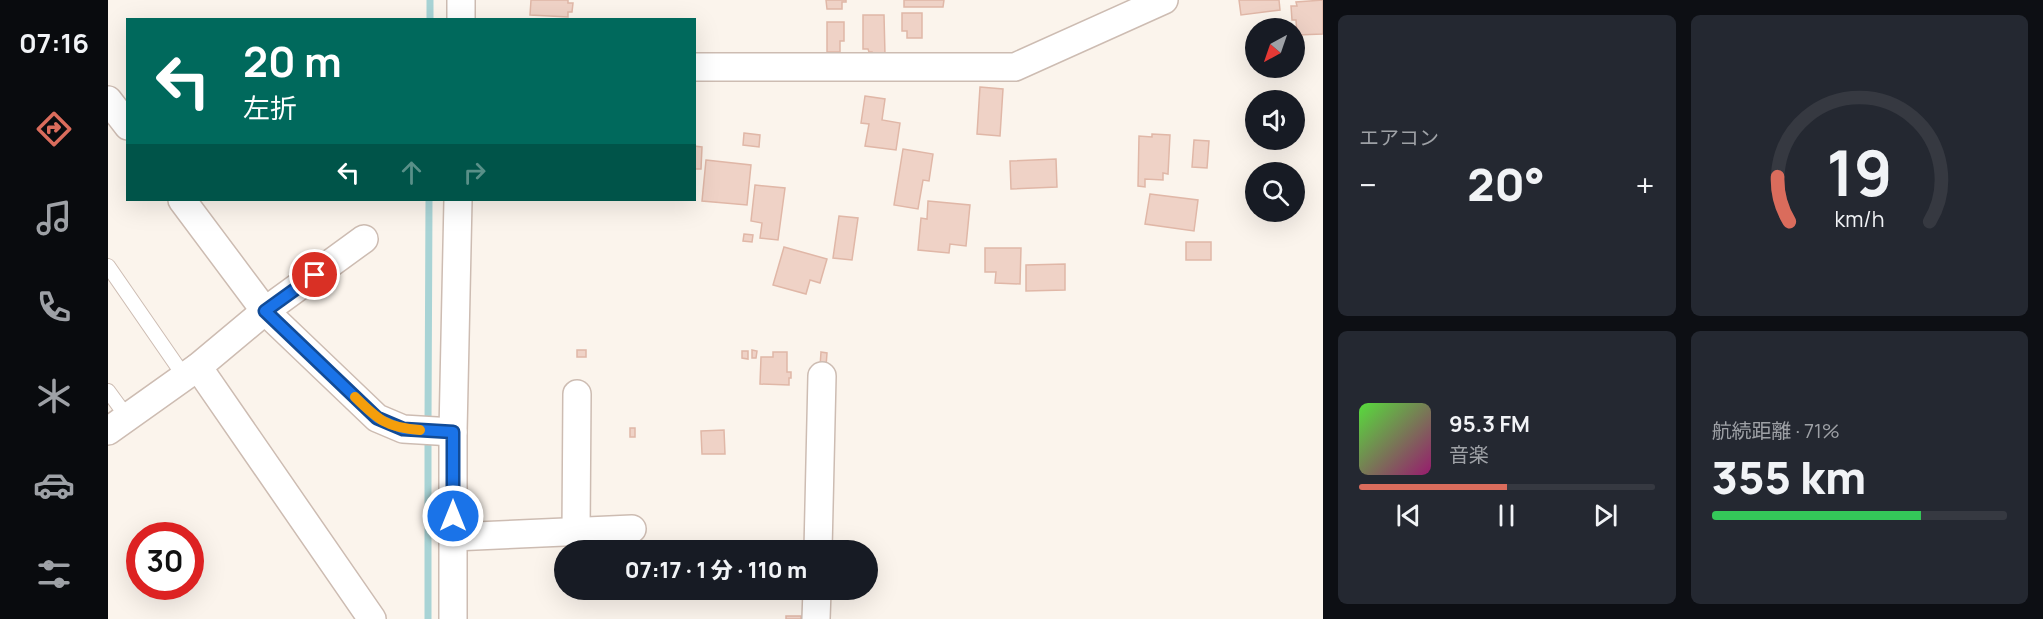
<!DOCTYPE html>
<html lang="ja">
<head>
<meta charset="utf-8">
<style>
	body { margin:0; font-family:Manrope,"Noto Sans JP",sans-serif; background:#242831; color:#f1f3f6; height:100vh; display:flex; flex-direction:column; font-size:22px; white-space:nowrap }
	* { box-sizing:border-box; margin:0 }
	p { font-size:20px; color:#9ea1a6 }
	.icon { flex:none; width:33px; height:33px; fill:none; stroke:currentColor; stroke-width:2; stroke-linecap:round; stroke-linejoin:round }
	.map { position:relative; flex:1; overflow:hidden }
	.sheet { display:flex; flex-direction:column; gap:15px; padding:15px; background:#0d0f14; width:720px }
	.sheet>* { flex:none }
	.top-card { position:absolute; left:18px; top:18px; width:570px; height:183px; border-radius:0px; box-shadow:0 6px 24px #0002; background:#00695c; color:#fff; overflow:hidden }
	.needle { width:39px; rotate:220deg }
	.fabs { position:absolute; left:1137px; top:18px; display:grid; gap:12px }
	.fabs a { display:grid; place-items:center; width:60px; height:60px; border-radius:50%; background:#171b24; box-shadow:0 6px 24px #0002; font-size:30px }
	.speed { position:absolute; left:18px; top:522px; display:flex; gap:12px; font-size:30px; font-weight:700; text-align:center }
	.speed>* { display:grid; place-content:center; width:78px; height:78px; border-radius:50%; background:#171b24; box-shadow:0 6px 24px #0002; line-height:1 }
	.speed .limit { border:9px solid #d22; background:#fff; color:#111 }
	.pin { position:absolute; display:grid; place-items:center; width:51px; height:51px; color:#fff; margin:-26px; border:3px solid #fff; border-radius:50%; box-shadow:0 2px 6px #0007 }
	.me { position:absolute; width:66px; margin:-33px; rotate:0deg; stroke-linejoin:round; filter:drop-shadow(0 0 4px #0008) }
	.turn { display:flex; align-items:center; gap:21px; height:126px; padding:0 18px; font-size:27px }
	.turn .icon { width:78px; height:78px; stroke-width:2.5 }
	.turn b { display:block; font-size:42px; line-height:51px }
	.lanes { display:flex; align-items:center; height:57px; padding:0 18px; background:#0003; justify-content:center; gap:30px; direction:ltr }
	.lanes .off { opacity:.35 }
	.big { font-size:45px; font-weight:800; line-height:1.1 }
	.sheet .tile { flex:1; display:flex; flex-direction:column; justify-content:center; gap:9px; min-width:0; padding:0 21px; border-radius:9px; background:#242831 }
	.sheet .dial { align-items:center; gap:0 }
	.dial svg { height:156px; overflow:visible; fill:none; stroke:#363941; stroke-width:7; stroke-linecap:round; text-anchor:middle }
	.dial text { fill:#f1f3f6; stroke:none }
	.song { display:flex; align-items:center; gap:18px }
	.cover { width:72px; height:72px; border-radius:9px; background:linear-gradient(135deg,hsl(110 70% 55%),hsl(320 70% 35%)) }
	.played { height:6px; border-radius:3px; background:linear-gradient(90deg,#da6c5c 50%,#363941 50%) }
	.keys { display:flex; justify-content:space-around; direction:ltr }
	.heat { display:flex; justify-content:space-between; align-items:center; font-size:33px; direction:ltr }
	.charge { height:9px; border-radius:4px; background:linear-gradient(90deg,#34c759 71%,#363941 0) }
	.sheet .tiles { flex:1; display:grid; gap:15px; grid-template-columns:repeat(2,1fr) }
	.trip { position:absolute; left:446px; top:540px; width:324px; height:60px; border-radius:30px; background:#171b24; box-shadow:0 6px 24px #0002; font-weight:800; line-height:60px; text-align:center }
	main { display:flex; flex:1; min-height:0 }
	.menu { display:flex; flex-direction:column; width:108px; justify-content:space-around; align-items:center; background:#090b0e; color:#9ea1a6 }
	.menu .icon { width:42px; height:42px }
	.menu .on { color:#da6c5c }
	.menu b { font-size:27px; color:#f1f3f6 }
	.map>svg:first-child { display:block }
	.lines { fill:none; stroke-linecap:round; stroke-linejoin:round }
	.stream { stroke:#a8d3d5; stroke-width:7 }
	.building { fill:#efd2c6; stroke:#e0b7a7; stroke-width:1.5 }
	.service-casing { stroke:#cdbcb2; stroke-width:16 }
	.minor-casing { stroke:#cdbcb2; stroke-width:30 }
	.service { stroke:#fff; stroke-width:14 }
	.minor { stroke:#fff; stroke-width:27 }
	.route-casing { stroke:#114b97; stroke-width:15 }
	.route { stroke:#1a73e8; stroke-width:10 }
	.slow { stroke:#f59e0b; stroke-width:10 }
</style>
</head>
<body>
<main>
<nav class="menu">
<b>07:16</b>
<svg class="icon on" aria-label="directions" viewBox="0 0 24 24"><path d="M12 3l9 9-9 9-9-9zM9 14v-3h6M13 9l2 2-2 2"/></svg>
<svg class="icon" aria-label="music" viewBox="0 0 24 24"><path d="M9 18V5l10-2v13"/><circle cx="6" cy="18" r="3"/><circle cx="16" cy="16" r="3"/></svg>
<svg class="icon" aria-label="phone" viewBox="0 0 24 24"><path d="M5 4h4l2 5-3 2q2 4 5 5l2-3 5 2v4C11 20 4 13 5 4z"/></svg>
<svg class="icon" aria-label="climate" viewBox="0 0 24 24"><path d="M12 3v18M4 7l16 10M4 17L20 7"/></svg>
<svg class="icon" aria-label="car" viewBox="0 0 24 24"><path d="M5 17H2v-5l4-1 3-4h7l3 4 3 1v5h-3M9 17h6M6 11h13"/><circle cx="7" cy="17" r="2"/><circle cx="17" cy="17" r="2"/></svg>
<svg class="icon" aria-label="filters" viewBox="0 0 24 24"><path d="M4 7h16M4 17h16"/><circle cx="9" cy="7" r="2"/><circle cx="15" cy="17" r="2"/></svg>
</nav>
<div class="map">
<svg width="1215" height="619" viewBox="0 0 1215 619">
	<rect width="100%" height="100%" fill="#fbf4ec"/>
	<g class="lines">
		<g class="stream">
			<path d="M322 20V0"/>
			<path d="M320 424 321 200"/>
			<path d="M320 619V436"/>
		</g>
	</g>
	<g class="building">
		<path d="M423 0H460V3H465L464 12H460V17L422 15Z"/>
		<path d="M718 0H738V2H734V9H719Z"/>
		<path d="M796 0H836L835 7H796Z"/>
		<path d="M1131 0H1171L1172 10 1133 15Z"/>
		<path d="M1215 0V34L1189 35 1188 20H1184L1183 6H1189L1188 2Z"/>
		<path d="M794 13H814V38H799V31H794Z"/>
		<path d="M755 15H776L777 55 764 56V52H761L760 49H755Z"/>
		<path d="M719 22H736V41H732V52H719Z"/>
		<path d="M872 87 895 89 892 136 869 134Z"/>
		<path d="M757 96 777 99 774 120 792 123 788 150 757 146 761 124 753 123Z"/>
		<path d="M636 133 652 135 651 147 635 145Z"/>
		<path d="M1044 134 1062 135 1060 174 1055 173V180L1037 179V187L1030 186 1031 136 1044 137Z"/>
		<path d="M1086 140 1101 141 1099 168 1084 167Z"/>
		<path d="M586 146 594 147 593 169H586Z"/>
		<path d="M795 149 825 154 821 181 815 180 810 209 786 205Z"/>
		<path d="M948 159 949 187 903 189 902 161Z"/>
		<path d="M598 160 643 165 639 205 594 201Z"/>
		<path d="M647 185 677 188 670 240 652 238 654 223 643 221Z"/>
		<path d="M1042 194 1090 200 1086 231 1037 224Z"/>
		<path d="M820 201 862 205 858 246 842 244 841 253 810 250 813 218 819 219Z"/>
		<path d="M731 216 750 218 744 260 725 258Z"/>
		<path d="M636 234 645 235 644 242 635 241Z"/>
		<rect x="1078" y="242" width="25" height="18"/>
		<path d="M676 247 719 259 712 283 702 280 698 294 665 285Z"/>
		<path d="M877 248H913L912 284 887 283 888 272H877Z"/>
		<path d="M957 264V290L918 291V265Z"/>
		<rect x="469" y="350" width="9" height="7"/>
		<path d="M644 350 649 351 648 358H644Z"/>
		<path d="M634 351H640V359L634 358Z"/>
		<path d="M665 352H679V372H683V378H681V385L652 384 653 357H665Z"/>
		<path d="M713 352 719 353 718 367H712Z"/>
		<rect x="522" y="428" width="5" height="9"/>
		<path d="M616 430 617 454H594L593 431Z"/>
		<rect x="678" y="616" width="15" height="3"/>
	</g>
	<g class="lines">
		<defs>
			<g id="service">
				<path d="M0 266 76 376"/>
				<path d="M0 391 19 417"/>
			</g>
			<g id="minor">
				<path d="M353 20V0"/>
				<path d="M586 67H907L1056 0"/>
				<path d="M0 100 20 126"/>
				<path d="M74 200 157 311 269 418 295 429 345 432"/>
				<path d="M90 367 264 619"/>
				<path d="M0 431 90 367 157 311 256 239"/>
				<path d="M468 532 469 394"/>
				<path d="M345 537 524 529"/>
				<path d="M710 550 714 376"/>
				<path d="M345 619V432L350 200"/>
				<path d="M708 619 709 590"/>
			</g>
		</defs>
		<use href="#service" class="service-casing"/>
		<use href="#minor" class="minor-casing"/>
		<use href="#service" class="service"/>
		<use href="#minor" class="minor"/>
	</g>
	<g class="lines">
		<defs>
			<path id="route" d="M207 275 157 311 269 418 295 429 345 432V516"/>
		</defs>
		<use href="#route" class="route-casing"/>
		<use href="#route" class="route"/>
		<path class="slow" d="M247 397C269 419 279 428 312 430"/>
	</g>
</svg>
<div class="fabs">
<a><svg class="needle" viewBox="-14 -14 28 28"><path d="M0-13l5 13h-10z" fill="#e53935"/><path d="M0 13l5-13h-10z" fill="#9ea1a6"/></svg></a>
<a><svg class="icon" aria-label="sound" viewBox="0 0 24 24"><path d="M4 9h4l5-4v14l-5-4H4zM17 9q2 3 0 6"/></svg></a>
<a><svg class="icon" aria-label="search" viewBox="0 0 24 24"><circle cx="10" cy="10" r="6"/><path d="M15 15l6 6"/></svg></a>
</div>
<div class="speed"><div class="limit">30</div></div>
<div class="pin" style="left:207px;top:275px;background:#d93025"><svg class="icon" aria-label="arrive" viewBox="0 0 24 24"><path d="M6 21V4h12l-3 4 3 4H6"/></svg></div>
<svg class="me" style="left:345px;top:516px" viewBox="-20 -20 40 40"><circle r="17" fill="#1a73e8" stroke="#fff" stroke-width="3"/><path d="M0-11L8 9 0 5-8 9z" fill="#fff"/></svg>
<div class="trip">07:17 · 1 分 · 110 m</div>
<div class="top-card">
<div class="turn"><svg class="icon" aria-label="left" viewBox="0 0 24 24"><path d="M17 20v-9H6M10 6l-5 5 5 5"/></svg><div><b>20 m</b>左折</div></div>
<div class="lanes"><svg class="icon" aria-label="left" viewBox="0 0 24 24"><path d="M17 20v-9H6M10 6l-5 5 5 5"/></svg><svg class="icon off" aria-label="ahead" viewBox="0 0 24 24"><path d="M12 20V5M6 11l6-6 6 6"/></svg><svg class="icon off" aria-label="right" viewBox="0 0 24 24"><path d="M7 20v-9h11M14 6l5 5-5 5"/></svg></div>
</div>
</div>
<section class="sheet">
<div class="tiles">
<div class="tile"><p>エアコン</p>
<div class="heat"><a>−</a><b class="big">20°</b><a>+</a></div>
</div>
<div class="tile dial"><svg viewBox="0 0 100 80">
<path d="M14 69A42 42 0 1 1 86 69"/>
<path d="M14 69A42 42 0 0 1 8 46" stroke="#da6c5c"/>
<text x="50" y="56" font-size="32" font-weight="700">19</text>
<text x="50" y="72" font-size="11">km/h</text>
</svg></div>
<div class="tile">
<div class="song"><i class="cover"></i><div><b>95.3 FM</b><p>音楽</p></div></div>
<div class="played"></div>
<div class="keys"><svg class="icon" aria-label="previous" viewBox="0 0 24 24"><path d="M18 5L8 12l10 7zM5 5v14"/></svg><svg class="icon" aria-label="pause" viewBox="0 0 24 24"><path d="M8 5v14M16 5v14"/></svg><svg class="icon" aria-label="next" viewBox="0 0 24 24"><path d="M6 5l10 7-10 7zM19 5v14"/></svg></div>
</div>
<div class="tile"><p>航続距離 · 71%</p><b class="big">355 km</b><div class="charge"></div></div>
</div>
</section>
</main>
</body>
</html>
